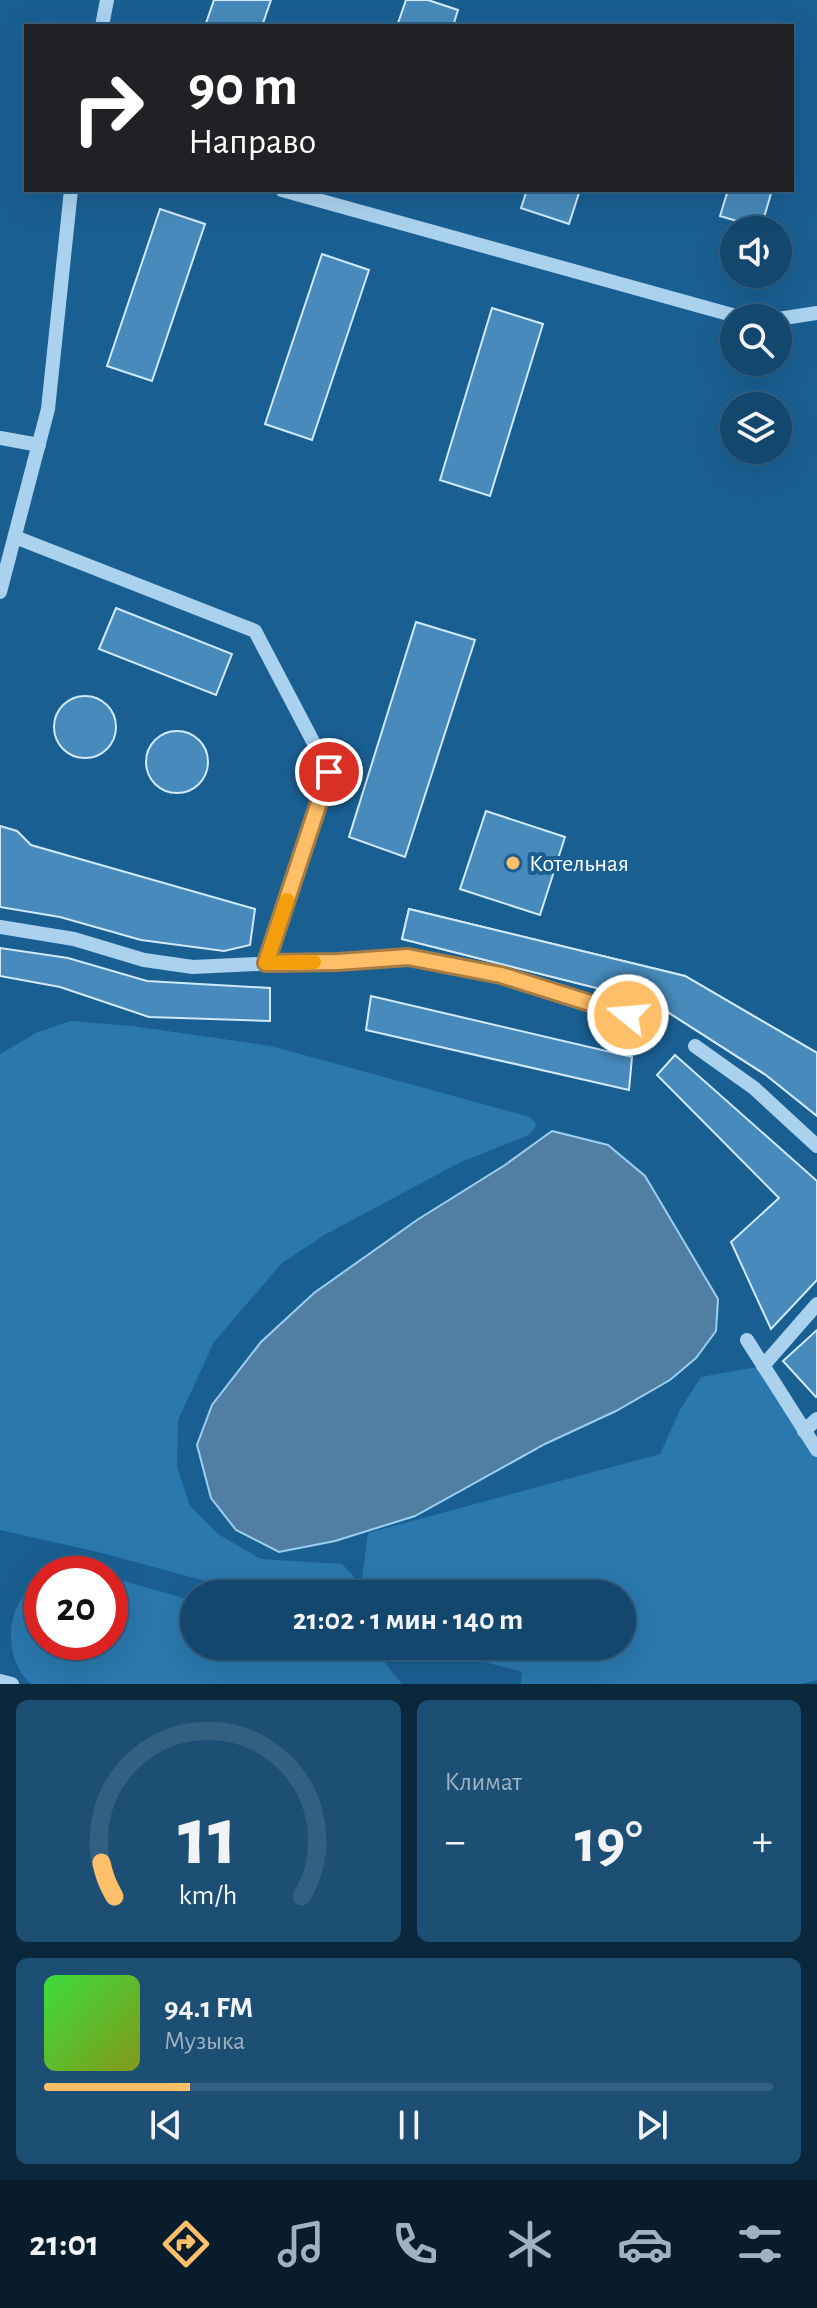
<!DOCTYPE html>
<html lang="ru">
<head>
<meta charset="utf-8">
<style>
	body { margin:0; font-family:"Alegreya Sans",sans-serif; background:#1d4e73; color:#f1f3f6; height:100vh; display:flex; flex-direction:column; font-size:30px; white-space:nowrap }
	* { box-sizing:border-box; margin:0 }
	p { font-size:26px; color:#9db2c2 }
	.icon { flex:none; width:44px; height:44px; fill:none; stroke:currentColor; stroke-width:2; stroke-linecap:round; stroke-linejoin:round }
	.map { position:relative; height:1684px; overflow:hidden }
	.panel { display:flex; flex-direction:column; gap:16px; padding:16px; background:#0b273c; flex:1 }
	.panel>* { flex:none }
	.hud { position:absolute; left:24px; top:24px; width:770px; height:168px; border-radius:0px; box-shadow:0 8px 32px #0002,0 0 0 2px #335f81; background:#202124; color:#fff; overflow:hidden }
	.controls { position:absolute; left:720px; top:216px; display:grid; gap:16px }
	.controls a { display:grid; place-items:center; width:72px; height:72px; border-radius:50%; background:#14476e; box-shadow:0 8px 32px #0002,0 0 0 2px #335f81; font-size:40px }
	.speed { position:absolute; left:24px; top:1556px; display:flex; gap:16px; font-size:40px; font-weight:700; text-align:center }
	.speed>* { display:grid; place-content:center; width:104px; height:104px; border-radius:50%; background:#14476e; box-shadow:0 8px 32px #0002,0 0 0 2px #335f81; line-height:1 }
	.speed .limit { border:12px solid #d22; background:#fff; color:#111 }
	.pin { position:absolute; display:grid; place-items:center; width:68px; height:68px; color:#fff; margin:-34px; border:4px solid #fff; border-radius:50%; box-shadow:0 2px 8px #0007 }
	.me { position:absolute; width:88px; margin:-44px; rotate:287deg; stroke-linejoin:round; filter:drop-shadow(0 0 6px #0008) }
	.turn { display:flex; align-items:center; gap:28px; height:168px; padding:0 32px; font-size:36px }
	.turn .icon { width:104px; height:104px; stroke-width:2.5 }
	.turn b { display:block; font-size:56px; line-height:68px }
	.big { font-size:60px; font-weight:700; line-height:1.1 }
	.panel .card { flex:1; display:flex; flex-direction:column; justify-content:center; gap:12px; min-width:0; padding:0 28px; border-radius:12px; background:#1d4e73 }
	.panel .dial { align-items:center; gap:0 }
	.dial svg { height:208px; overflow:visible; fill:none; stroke:#335f81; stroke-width:7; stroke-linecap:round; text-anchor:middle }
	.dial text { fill:#f1f3f6; stroke:none }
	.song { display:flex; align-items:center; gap:24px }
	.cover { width:96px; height:96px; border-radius:12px; background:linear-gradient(135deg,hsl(120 70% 55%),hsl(70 70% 35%)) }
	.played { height:8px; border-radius:4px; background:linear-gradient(90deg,#ffbf68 20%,#335f81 20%) }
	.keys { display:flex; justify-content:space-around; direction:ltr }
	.heat { display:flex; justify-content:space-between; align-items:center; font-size:44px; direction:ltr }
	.panel .tiles { flex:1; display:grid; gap:16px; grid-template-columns:1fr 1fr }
	.card:last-child { grid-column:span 2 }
	.trip { position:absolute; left:180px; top:1580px; width:456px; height:80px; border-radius:40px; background:#14476e; box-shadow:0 8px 32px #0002,0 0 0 2px #335f81; font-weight:700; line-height:80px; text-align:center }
	.tab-bar { display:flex; height:128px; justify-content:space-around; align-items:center; background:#081c2c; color:#9db2c2 }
	.tab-bar .icon { width:56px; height:56px }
	.tab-bar .active { color:#ffbf68 }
	.tab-bar b { font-size:36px; color:#f1f3f6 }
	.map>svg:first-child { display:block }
	.green { fill:#2a78ae }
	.water { fill:#507fa3; stroke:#9ccff1; stroke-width:2 }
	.building { fill:#478abb; stroke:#d0e9fb; stroke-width:2 }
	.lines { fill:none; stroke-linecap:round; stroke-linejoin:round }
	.minor { stroke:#aad2ef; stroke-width:14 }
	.route-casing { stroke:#a67c44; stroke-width:20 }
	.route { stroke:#ffbf68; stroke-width:14 }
	.slow { stroke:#f59e0b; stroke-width:14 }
	.poi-dot { fill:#ffbf68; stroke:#1a5f92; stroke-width:3 }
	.labels { text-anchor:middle; stroke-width:8; stroke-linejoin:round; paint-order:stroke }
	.poi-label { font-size:24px; fill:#fff; stroke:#1a5f92; text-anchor:start }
</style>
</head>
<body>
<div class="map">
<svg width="817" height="1684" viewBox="0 0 817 1684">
	<rect width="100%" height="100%" fill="#1a5f92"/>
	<g class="green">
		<path d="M70 1021 132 1026 271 1046 530 1117 537 1125 529 1135 459 1163 326 1234 282 1263 214 1342 178 1420 177 1467 190 1506 218 1534 261 1559 342 1564 353 1575 356 1594H253L102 1553 0 1530V1054L36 1033Z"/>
		<path d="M763 1366 817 1451V1680L801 1684H521L522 1672 423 1646H622V1594H360L368 1533 660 1454 681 1408 701 1377Z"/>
		<path d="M42 1577V1642H110V1577L194 1601V1646H354L377 1653 402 1684H31C0 1656 6 1600 42 1577Z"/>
	</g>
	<path class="water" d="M552 1131 608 1145 645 1176 718 1299 716 1331 696 1358 670 1380 616 1411 545 1444 415 1516 335 1541 279 1552 236 1530 211 1498 197 1445 212 1405 261 1342 314 1293 417 1220 505 1165Z"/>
	<g class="building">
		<path d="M214 0H271L262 26H205Z"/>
		<path d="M406 0H428L458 10 453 26H397Z"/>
		<path d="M527 190H580L569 224 521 208Z"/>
		<path d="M728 190H772L761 228 720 216Z"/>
		<path d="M160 209 205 224 152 381 107 366Z"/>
		<path d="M322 254 369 270 312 440 265 424Z"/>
		<path d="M492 308 543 324 490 496 440 480Z"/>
		<path d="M116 608 232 654 216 695 99 649Z"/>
		<path d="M416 622 475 640 405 857 349 837Z"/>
		<circle cx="85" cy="727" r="31"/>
		<circle cx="177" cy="762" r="31"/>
		<path d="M486 811 565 837 540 915 460 889Z"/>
		<path d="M0 826 17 831 31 845 255 909 250 945 224 951 141 940 60 917 0 907Z"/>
		<path d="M409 909 685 976 817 1053V1116L766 1075 652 1002 402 939Z"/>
		<path d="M409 909 685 976 817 1053V1116L766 1075 652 1002 402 939Z"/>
		<path d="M0 948 68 958 147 981 270 988V1021L149 1017 60 987 0 976Z"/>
		<path d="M371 996 632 1057 629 1090 366 1030Z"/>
		<path d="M675 1055 817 1181V1280L771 1329 731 1242 779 1198 657 1075Z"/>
		<path d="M817 1330V1396L816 1397 783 1361Z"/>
	</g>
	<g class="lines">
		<g class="minor">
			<path d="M102 26 107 0"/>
			<path d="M282 190 743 318"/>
			<path d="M778 319 817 313"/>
			<path d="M0 438 39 445"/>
			<path d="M15 537 255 631 329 772 266 963"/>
			<path d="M0 592 48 409 71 190"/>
			<path d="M0 927 74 939 144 960 193 967 408 957 501 975 648 1021"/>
			<path d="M695 1046 754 1088 817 1146"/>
			<path d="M747 1340 817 1450"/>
			<path d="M763 1366 817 1304"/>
			<path d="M804 1431 817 1419"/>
			<path d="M0 1681 12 1684"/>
		</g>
	</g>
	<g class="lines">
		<defs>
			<path id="route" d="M329 772 266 963 338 962 408 957 501 975 628 1015"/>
		</defs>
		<use href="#route" class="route-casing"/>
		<use href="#route" class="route"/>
		<path class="slow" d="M287 900 266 963 314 962"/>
	</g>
	<circle class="poi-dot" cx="513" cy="863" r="8"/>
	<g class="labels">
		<g class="poi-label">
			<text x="529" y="871">Котельная</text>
		</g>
	</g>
</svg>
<div class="controls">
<a><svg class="icon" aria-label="sound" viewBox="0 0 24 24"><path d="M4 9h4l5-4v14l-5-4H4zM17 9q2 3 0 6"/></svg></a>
<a><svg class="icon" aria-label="search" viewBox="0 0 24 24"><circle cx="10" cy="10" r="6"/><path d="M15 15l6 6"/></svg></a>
<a><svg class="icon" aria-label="layers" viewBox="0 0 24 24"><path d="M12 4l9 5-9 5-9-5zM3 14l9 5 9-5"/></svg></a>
</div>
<div class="speed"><div class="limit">20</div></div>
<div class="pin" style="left:329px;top:772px;background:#d93025"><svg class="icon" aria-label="arrive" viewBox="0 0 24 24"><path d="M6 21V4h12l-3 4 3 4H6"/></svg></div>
<svg class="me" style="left:628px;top:1015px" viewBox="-20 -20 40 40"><circle r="17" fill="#ffbf68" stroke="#fff" stroke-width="3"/><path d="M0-11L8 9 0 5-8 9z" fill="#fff"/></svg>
<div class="trip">21:02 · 1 мин · 140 m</div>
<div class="hud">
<div class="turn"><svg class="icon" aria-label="right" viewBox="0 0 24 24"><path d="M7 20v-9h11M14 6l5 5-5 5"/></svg><div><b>90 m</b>Направо</div></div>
</div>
</div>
<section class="panel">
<div class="tiles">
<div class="card dial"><svg viewBox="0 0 100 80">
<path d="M14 69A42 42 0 1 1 86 69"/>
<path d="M14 69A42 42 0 0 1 9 56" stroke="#ffbf68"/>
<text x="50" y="56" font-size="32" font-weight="700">11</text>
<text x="50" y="72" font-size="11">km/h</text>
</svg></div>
<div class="card"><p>Климат</p>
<div class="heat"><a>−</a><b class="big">19°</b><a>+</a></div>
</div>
<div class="card">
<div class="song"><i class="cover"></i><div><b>94.1 FM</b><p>Музыка</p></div></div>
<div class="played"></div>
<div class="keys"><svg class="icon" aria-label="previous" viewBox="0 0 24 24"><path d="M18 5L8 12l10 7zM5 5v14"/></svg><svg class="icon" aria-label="pause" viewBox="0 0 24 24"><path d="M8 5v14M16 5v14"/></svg><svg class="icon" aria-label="next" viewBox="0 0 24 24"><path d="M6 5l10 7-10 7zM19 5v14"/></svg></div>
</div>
</div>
</section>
<nav class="tab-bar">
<b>21:01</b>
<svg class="icon active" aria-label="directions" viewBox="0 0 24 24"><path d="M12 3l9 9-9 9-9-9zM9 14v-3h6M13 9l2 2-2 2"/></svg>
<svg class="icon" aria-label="music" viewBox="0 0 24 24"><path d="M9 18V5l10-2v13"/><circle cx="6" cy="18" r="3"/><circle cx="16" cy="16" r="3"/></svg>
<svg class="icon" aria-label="phone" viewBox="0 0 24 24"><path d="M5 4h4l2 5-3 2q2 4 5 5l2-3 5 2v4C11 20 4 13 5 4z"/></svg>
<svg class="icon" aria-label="climate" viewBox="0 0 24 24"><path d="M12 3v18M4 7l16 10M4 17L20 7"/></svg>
<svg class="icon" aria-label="car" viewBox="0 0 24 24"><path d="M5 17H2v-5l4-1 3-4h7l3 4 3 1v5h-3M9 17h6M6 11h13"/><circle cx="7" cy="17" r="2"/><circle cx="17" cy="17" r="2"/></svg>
<svg class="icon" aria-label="filters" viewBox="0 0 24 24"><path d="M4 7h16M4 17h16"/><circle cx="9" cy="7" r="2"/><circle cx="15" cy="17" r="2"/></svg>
</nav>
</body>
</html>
